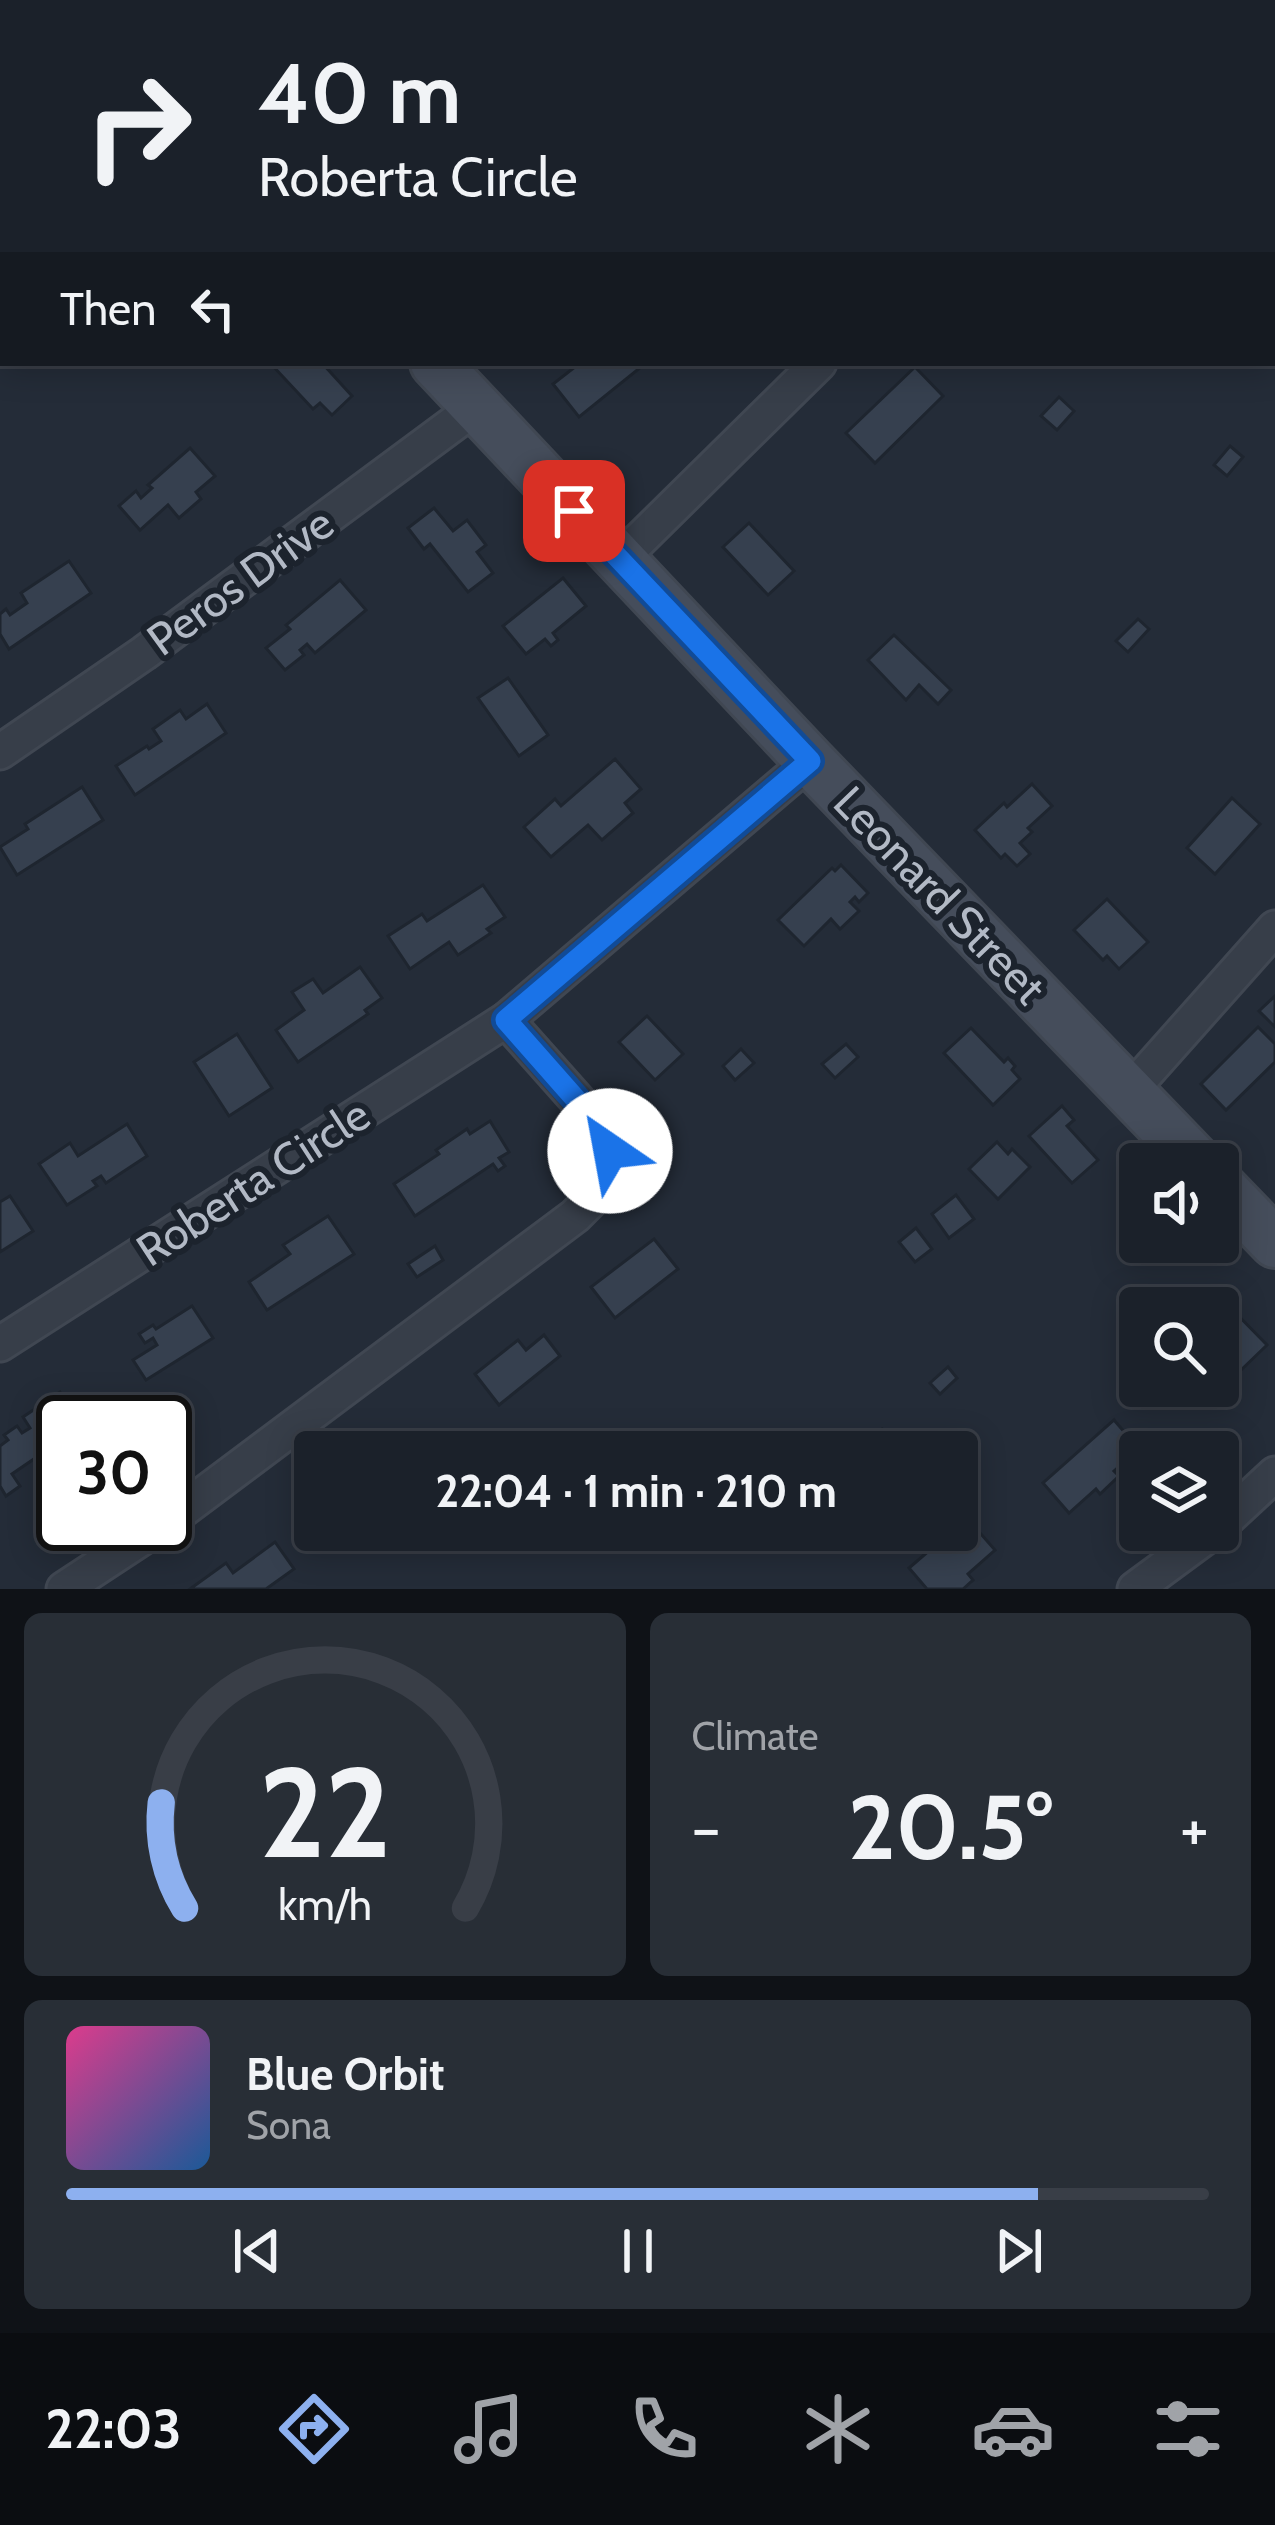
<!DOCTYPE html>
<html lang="en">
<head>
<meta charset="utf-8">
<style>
	body { margin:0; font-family:Cabin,sans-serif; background:#282e36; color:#f1f3f6; height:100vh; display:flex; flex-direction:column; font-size:45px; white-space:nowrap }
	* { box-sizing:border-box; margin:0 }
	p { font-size:39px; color:#a0a3a8 }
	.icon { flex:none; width:66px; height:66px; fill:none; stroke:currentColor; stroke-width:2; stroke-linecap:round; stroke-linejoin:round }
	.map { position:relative; height:1589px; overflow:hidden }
	.drawer { display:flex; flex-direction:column; gap:24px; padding:24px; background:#0f1217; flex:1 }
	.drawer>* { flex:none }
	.guide { position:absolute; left:0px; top:0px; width:1275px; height:366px; box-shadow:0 6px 30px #0003,0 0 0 3px #393e47; background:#1b212a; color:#f1f3f6; overflow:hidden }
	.buttons { position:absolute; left:1119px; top:1143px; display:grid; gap:24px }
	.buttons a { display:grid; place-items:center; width:120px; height:120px; border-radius:12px; background:#1b212a; box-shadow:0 6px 30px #0003,0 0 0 3px #393e47; font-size:60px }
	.speed { position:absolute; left:36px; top:1395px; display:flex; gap:24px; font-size:60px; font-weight:700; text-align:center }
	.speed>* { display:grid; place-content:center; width:156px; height:156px; border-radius:50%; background:#1b212a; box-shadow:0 6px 30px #0003,0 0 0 3px #393e47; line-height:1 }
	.speed .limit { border:6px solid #111; border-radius:18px; background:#fff; color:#111 }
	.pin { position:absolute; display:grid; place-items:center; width:102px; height:102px; color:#fff; margin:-51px; border-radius:24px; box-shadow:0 6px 18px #0006 }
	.me { position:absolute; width:132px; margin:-66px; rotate:327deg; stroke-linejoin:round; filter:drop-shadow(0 0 9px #0008) }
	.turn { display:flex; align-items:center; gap:42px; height:252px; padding:0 60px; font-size:54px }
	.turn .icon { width:156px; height:156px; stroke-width:2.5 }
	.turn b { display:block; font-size:84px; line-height:102px }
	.then { display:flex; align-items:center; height:114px; padding:0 60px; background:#0003; gap:24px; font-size:45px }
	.big { font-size:90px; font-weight:700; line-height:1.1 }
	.drawer .card { flex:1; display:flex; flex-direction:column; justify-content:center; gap:18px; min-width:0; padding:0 42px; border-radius:18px; background:#282e36 }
	.drawer .dial { align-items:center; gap:0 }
	.dial svg { height:312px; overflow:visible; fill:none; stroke:#393e47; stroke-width:7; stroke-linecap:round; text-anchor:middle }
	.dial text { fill:#f1f3f6; stroke:none }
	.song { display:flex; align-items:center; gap:36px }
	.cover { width:144px; height:144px; border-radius:18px; background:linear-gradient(135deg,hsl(330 70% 55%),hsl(210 70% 35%)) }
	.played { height:12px; border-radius:6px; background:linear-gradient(90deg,#8db0ef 85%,#393e47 85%) }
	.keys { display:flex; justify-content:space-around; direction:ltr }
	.heat { display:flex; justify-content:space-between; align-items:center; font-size:66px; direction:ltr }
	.drawer .tiles { flex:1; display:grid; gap:24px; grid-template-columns:1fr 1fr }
	.card:last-child { grid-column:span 2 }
	.trip { position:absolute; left:294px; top:1431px; width:684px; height:120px; border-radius:12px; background:#1b212a; box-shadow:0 6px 30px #0003,0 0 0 3px #393e47; font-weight:700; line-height:120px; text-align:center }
	.dock { display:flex; height:192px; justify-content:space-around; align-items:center; background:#0b0d11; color:#a0a3a8 }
	.dock .icon { width:84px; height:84px }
	.dock .selected { color:#8db0ef }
	.dock b { font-size:54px; color:#f1f3f6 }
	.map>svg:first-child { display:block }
	.building { fill:#36404f; stroke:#1e252f; stroke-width:3 }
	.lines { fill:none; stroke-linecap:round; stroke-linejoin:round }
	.street-casing { stroke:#404752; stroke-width:39 }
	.secondary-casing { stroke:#404752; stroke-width:54 }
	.street { stroke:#373e49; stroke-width:33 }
	.secondary { stroke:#454d5b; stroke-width:48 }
	.route-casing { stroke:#114b97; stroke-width:30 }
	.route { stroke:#1a73e8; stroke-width:21 }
	.labels { text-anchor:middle; stroke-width:12; stroke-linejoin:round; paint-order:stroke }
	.street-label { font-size:45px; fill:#b2b9c5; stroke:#1c232d }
</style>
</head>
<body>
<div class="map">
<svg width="1275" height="1589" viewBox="0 0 1275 1589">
	<rect width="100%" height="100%" fill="#242c38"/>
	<g class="building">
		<path d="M227 0H288L291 3H226Z"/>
		<path d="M273 363H322L352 396 332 415 320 403 313 409 271 364Z"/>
		<path d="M580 363H646L579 417 553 384Z"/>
		<path d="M915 367 943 396 875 463 846 433Z"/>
		<path d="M1059 397 1074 411 1057 430 1041 416Z"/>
		<path d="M1230 446 1243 457 1227 476 1214 465Z"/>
		<path d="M190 448 215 476 196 492 201 499 179 518 168 505 140 530 119 506 136 491 141 498 152 488 148 485Z"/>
		<path d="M434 508 453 531 467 520 486 545 477 552 493 573 468 592 430 544 424 549 408 528Z"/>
		<path d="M749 523 794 571 768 595 723 547Z"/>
		<path d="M69 561 91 593 9 649 0 634V614L6 609 10 615 27 603 21 593Z"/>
		<path d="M563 578 586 606 553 633 558 640 551 646 545 639 526 654 503 626Z"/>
		<path d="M340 580 366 610 315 653 307 644 300 650 304 655 285 670 266 648 290 629 286 625Z"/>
		<path d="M1138 619 1149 629 1128 652 1116 641Z"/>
		<path d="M894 635 951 690 938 704 919 685 906 700 868 660Z"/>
		<path d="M508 678 548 735 519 756 478 698Z"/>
		<path d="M207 704 226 733 135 795 116 766 147 746 149 749 161 741 153 729 180 710 186 719Z"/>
		<path d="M615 759 641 789 625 803 633 813 602 840 588 825 551 857 524 827 555 799 561 806Z"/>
		<path d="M1032 784 1052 806 1028 828 1032 832 1020 843 1030 854 1017 866 1005 854 1001 858 975 830 1004 803 1007 807Z"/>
		<path d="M82 787 103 820 17 875 0 847 28 829 25 824Z"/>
		<path d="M1232 798 1260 824 1215 874 1187 848Z"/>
		<path d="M841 865 868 893 859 902 855 897 850 902 859 911 840 929 831 919 804 946 778 920 832 868 835 871Z"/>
		<path d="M483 885 505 917 487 929 491 933 458 955 449 942 410 969 388 936 422 914 427 921Z"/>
		<path d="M1107 899 1148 942 1119 969 1107 956 1103 960 1074 930Z"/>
		<path d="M360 967 382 998 365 1010 368 1014 298 1062 276 1030 304 1010 292 992 313 979 323 993Z"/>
		<path d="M1275 996V1027L1259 1011Z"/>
		<path d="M647 1016 683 1054 655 1080 619 1042Z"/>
		<path d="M1258 1027 1275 1044V1062L1226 1110 1201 1084Z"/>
		<path d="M971 1028 1004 1062 1008 1058 1015 1066 1012 1070 1020 1079 993 1105 944 1053Z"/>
		<path d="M237 1034 272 1088 229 1116 194 1062Z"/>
		<path d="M846 1044 858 1057 835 1078 822 1064Z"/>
		<path d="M741 1049 754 1063 735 1080 723 1066Z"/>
		<path d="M1062 1106 1074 1120 1067 1126 1098 1160 1072 1183 1029 1136Z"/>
		<path d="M490 1121 509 1152 499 1158 505 1166 498 1171 493 1164 415 1216 394 1184 439 1154 436 1150 467 1129 470 1134Z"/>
		<path d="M127 1124 147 1156 106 1183 101 1176 93 1181 97 1186 67 1205 39 1164 70 1143 78 1156Z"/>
		<path d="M997 1142 1008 1154 1012 1149 1030 1167 998 1199 969 1169Z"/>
		<path d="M956 1195 974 1219 949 1238 932 1214Z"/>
		<path d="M10 1196 33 1231 0 1252V1202Z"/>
		<path d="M328 1216 354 1254 267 1310 249 1282 290 1254 283 1245Z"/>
		<path d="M916 1228 932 1249 915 1262 899 1242Z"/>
		<path d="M654 1239 678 1269 615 1318 591 1287Z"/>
		<path d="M435 1246 443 1260 417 1277 408 1264Z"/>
		<path d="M1221 1298 1267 1345 1240 1371 1218 1349V1308H1211Z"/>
		<path d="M192 1306 213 1338 146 1380 133 1360 157 1345 153 1338 145 1343 139 1334 153 1325 156 1329Z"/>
		<path d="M544 1335 560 1356 499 1405 475 1374 518 1340 526 1350Z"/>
		<path d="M948 1367 957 1378 940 1394 930 1383Z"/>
		<path d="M60 1392 80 1422H63V1434L45 1447 47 1450 12 1474 20 1486 6 1496 0 1486V1446L8 1440 4 1435 17 1426 22 1433 30 1428 23 1417Z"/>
		<path d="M1114 1420 1139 1449 1114 1471 1119 1476 1100 1494 1096 1489 1069 1513 1043 1483Z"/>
		<path d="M882 1429 891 1440 877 1452H870L863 1444Z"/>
		<path d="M967 1518 995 1550 968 1574 973 1580 963 1589H927L909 1568 953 1530H957Z"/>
		<path d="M275 1542 294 1569 266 1589H190L226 1563 233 1573Z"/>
	</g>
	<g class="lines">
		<defs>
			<g id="street">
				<path d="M1272 29 1275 27"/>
				<path d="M619 560 819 363"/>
				<path d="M0 752 144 653 476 407"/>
				<path d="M1130 1091 1275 928"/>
				<path d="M0 1344 506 1020 810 761"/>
				<path d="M165 1523 575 1216 594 1197 609 1176 612 1163 608 1140 603 1129 506 1020"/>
				<path d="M1218 1527 1275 1474"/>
				<path d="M64 1589 163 1524"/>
				<path d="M1135 1589 1215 1530"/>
			</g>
			<g id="secondary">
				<path d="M87 0 90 3"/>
				<path d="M435 363 810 761 1199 1164"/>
				<path d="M1218 1184 1275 1243"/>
			</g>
		</defs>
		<use href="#street" class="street-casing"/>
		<use href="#secondary" class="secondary-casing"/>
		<use href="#street" class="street"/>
		<use href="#secondary" class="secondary"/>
	</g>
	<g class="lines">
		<defs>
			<path id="route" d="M574 511 810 761 506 1020 602 1129 610 1151"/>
		</defs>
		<use href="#route" class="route-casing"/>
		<use href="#route" class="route"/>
	</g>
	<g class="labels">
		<g class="street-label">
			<text transform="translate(240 581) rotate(-36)" y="16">Peros Drive</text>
			<text transform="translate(940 895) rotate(46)" y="16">Leonard Street</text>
			<text transform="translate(253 1182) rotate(-33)" y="16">Roberta Circle</text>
		</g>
	</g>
</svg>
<div class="buttons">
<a><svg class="icon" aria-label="sound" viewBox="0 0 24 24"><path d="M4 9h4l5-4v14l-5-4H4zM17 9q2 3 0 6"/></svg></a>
<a><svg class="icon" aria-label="search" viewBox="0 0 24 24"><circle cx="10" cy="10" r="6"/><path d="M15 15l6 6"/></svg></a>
<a><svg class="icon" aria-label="layers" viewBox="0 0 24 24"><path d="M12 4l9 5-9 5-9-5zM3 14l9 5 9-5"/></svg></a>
</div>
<div class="speed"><div class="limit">30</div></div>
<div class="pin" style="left:574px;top:511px;background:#d93025"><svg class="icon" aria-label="arrive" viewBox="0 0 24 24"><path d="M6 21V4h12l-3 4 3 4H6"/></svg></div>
<svg class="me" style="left:610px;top:1151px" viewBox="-20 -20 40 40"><circle r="19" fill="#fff"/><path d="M0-13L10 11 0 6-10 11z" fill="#1a73e8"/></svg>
<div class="trip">22:04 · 1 min · 210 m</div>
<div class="guide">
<div class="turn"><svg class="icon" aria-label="right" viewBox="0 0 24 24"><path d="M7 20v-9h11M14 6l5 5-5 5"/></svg><div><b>40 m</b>Roberta Circle</div></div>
<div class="then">Then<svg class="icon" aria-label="left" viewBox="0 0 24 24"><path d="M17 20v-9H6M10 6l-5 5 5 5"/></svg></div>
</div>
</div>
<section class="drawer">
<div class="tiles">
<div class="card dial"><svg viewBox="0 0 100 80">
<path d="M14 69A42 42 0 1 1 86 69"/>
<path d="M14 69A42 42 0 0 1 8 42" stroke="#8db0ef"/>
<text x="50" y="56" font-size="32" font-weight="700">22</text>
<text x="50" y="72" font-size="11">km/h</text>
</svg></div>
<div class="card"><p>Climate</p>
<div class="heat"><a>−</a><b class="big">20.5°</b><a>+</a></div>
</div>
<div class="card">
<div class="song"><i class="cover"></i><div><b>Blue Orbit</b><p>Sona</p></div></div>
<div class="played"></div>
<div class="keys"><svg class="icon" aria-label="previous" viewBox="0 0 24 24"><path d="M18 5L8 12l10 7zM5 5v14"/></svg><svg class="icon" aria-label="pause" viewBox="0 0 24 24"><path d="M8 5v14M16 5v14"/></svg><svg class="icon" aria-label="next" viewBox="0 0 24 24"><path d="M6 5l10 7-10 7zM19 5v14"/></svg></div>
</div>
</div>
</section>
<nav class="dock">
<b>22:03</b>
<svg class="icon selected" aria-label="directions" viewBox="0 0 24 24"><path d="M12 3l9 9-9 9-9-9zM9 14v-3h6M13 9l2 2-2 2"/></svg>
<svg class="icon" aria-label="music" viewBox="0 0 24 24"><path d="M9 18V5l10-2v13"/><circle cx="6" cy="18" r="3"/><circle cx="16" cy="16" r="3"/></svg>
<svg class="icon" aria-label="phone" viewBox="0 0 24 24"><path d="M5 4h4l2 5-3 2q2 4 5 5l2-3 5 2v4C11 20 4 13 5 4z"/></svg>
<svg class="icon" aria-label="climate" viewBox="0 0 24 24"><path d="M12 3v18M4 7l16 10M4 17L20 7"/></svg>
<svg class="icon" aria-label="car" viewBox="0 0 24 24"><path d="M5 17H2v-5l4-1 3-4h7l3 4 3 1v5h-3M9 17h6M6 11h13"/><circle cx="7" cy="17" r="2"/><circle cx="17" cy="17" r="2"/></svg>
<svg class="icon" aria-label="filters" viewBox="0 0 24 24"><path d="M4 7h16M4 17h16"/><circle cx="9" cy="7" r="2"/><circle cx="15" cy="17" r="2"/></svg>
</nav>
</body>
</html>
